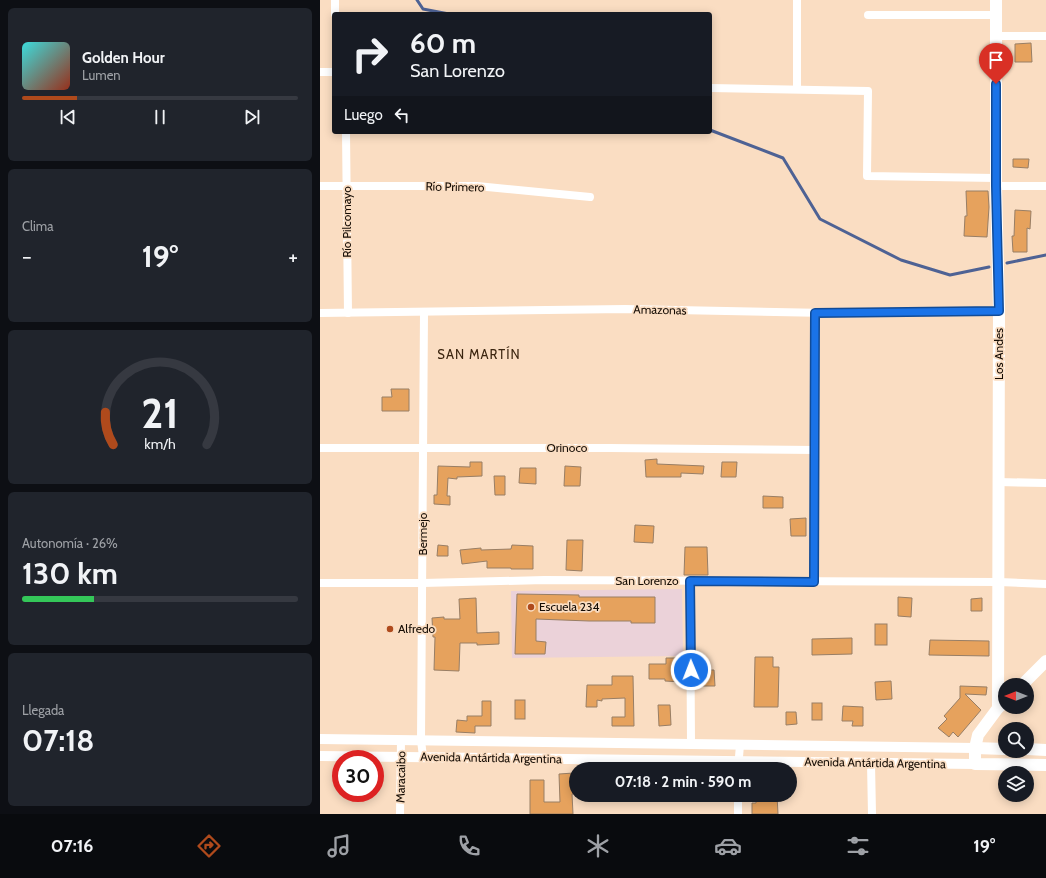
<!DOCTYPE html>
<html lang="es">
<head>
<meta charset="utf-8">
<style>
	body { margin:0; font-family:Cabin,sans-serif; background:#20242c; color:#f1f3f6; height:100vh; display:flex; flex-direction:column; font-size:15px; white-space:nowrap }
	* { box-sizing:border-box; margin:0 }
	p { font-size:13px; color:#9ea1a6 }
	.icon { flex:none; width:22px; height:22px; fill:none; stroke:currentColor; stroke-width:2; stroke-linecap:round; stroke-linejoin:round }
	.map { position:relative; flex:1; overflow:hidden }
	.sheet { display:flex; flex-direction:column; gap:8px; padding:8px; background:#0d0f14; width:320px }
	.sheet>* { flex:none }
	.banner { position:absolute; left:12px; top:12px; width:380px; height:122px; border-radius:4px; box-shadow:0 2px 10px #0003; background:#171b24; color:#f1f3f6; overflow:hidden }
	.needle { width:26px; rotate:270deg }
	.tools { position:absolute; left:678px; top:678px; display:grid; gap:8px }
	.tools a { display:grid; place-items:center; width:36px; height:36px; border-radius:50%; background:#171b24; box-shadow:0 2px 10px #0003; font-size:20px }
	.speed { position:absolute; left:12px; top:750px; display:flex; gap:8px; font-size:20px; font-weight:700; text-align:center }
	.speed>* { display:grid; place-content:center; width:52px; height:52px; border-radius:50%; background:#171b24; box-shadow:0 2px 10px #0003; line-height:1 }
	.speed .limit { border:6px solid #d22; background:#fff; color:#111 }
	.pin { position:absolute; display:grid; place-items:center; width:34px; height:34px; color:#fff; margin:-41px -17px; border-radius:50% 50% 50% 0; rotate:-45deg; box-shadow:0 0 4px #0007 }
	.pin .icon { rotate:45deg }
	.me { position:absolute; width:44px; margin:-22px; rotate:359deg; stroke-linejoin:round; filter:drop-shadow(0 0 3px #0008) }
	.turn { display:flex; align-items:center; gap:14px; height:84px; padding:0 12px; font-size:18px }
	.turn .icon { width:52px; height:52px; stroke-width:2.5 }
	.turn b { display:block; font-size:28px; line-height:34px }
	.then { display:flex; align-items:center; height:38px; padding:0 12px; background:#0003; gap:8px; font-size:15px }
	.big { font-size:30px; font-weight:700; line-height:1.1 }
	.sheet .card { flex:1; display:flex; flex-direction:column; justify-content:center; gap:6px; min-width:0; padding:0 14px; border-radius:6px; background:#20242c }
	.sheet .dial { align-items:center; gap:0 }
	.dial svg { height:104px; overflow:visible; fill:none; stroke:#363941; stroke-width:7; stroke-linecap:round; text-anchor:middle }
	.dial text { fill:#f1f3f6; stroke:none }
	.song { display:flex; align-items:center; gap:12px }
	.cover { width:48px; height:48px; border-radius:6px; background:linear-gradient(135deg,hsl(180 70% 55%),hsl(10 70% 35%)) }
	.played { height:4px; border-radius:2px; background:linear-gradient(90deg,#af4a1c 20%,#363941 20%) }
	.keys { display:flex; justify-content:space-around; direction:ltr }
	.heat { display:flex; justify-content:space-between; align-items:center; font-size:22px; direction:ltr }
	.charge { height:6px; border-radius:3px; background:linear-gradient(90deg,#34c759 26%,#363941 0) }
	.trip { position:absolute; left:249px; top:762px; width:228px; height:40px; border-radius:20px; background:#171b24; box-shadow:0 2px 10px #0003; font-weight:700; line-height:40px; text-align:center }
	.dock { display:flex; height:64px; justify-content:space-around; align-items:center; background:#090b0e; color:#9ea1a6 }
	.dock .icon { width:28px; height:28px }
	.dock .current { color:#af4a1c }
	.dock b { font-size:18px; color:#f1f3f6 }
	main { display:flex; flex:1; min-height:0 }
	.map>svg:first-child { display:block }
	.education { fill:#ebd2d9 }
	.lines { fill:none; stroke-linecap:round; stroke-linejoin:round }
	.stream { stroke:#4e6294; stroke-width:3 }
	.building { fill:#e6a25d; stroke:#987e65 }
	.minor { stroke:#fff; stroke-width:8 }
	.tertiary { stroke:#fff; stroke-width:10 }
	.secondary { stroke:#fff; stroke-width:12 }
	.route-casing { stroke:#114b97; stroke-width:10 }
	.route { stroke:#1a73e8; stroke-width:7 }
	.poi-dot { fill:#af4a1c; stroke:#faddc2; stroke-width:1.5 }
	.labels { text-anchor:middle; stroke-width:3.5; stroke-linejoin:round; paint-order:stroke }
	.street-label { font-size:12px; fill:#150c04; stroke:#faddc2 }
	.poi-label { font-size:12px; fill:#150c04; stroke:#faddc2; text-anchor:start }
	.neighbourhood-label { font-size:13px; letter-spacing:1px; fill:#3b250f; stroke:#faddc2 }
</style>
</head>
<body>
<main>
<section class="sheet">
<div class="card">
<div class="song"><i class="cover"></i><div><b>Golden Hour</b><p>Lumen</p></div></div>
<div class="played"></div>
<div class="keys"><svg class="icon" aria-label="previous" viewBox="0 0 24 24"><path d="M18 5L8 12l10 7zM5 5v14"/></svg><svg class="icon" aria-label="pause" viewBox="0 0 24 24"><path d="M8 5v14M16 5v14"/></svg><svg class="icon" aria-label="next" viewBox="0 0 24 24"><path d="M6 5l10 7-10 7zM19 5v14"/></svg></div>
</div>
<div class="card"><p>Clima</p>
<div class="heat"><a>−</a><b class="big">19°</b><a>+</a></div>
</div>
<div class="card dial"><svg viewBox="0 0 100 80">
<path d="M14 69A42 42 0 1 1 86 69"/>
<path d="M14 69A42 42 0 0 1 8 44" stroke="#af4a1c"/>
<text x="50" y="56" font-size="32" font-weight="700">21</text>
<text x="50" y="72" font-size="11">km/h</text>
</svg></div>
<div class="card"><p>Autonomía · 26%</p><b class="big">130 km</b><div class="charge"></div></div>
<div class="card"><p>Llegada</p><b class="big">07:18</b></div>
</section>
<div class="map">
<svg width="726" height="814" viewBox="0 0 726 814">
	<rect width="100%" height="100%" fill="#faddc2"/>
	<path class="education" d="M362 589 363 656 192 658 191 591Z"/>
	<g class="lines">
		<g class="stream">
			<path d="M97 0 103 9 129 14"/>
			<path d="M390 130 463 158 500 219 581 260 630 275 669 267"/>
			<path d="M687 263 726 255"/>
		</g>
	</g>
	<g class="building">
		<path d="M711 43 712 62H695V44Z"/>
		<path d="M693 159H709L708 168 693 167Z"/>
		<path d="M646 191H668L669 207 667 237 644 236 645 216H647Z"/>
		<path d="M695 210 711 211 710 229 707 228V252H693L692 236H694Z"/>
		<path d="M71 389H89V411H62V397H72Z"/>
		<path d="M337 459V464L384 466 383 474 361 473V477H326L325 460Z"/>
		<path d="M150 462H162V476L137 477V479L128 478 127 496H130V505L114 504V495H117L118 466 150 467Z"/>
		<path d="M402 462H417L416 477H401Z"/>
		<path d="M245 466 261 467 260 486H244Z"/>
		<path d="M200 468H216V484L199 483Z"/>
		<path d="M174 476H185V495H175Z"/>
		<path d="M443 496 463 497V508H443Z"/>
		<path d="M486 518V536H471L470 519Z"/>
		<path d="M315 525 334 526 333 543 314 542Z"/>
		<path d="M247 540H263L262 571 246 570Z"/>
		<path d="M118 545 128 546V556H117Z"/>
		<path d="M192 545 213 546V569H191V568H167V561L142 564 140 550 161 548V550L191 549Z"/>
		<path d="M365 547H387L388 575H364Z"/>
		<path d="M197 594 259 595V597H335V623H311V621H269L216 619V641L226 642 225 654H195Z"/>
		<path d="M578 597 592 598 591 617 578 616Z"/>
		<path d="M156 598 157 633 179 632V644L157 645V643H140L139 671 114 670 115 637H113L112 618 124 617V619H140L139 599Z"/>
		<path d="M662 598V611H651V599Z"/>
		<rect x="555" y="624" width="12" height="21"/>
		<path d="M532 638V654L492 655V639Z"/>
		<path d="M610 640 669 641V656L609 655Z"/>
		<path d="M435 657H453V667H459L458 707H434Z"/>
		<path d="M346 658H363L362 682 345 681V679H329V664H346Z"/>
		<path d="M381 670H394L395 686H381Z"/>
		<path d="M292 676H313L314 726H292V717H305V698L282 699V701L277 700V707H266L267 685H292Z"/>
		<path d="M571 681 572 699 556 700 555 682Z"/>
		<path d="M640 686 667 687 666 695 645 694 661 710 638 737 633 732 629 737 618 728 627 719 624 716 640 698Z"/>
		<rect x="195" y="700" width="10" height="19"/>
		<path d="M162 701H171V726H155V733L136 732 137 720 147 721V716H162Z"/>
		<rect x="492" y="703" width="10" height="17"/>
		<path d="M338 705H350L351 725 339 726Z"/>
		<path d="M523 706 543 707V726H532L533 721H522Z"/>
		<path d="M466 712H476L477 724 466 725Z"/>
		<path d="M254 773V794H252L253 814H210V780H224V802H240L239 774Z"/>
		<path d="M436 795H457L458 814H432V803H436Z"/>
	</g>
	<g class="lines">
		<g class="minor">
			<path d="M15 0V14"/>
			<path d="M477 0V89"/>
			<path d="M548 15H675"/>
			<path d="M676 36H726"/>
			<path d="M0 72H14"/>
			<path d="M390 88 548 91 547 176 676 178"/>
			<path d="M26 132 28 313"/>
			<path d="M0 186H157L270 197"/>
			<path d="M676 186H726"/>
			<path d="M0 313 305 309 507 313 679 311"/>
			<path d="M0 448H290L495 450"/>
			<path d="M678 482 726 483"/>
			<path d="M370 581 371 744"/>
			<path d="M494 582 495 313"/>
			<path d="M0 583H103L224 580 679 582 726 584"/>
			<path d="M103 757 101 740 104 312"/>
			<path d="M551 763 552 814"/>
			<path d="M418 769 420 745"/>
			<path d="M418 795V814"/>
			<path d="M80 814 81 740"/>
		</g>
		<g class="tertiary">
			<path d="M0 739 655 748"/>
			<path d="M0 756 655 764"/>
		</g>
		<g class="secondary">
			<path d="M676 0V186L679 311 678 708"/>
			<path d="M702 685 726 661"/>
			<path d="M684 703 678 708 658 735 655 748V764L726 765"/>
			<path d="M655 748 685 749"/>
			<path d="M707 749 726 750"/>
		</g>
	</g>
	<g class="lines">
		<defs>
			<path id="route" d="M371 670 370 581 494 582 495 313 679 311 676 186V84"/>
		</defs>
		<use href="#route" class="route-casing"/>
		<use href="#route" class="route"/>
	</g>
	<g class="poi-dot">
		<circle cx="211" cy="607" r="4"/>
		<circle cx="70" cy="629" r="4"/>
	</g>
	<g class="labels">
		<g class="street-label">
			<text transform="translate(135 187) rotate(1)" y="4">Río Primero</text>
			<text transform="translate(27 222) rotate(-90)" y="4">Río Pilcomayo</text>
			<text transform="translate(340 310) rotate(1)" y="4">Amazonas</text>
			<text transform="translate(679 354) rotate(-90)" y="4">Los Andes</text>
			<text x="247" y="452">Orinoco</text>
			<text transform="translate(103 534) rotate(-90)" y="4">Bermejo</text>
			<text x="327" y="585">San Lorenzo</text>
			<text transform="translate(171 758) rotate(1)" y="4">Avenida Antártida Argentina</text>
			<text transform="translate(555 763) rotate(1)" y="4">Avenida Antártida Argentina</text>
			<text transform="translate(81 777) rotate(-89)" y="4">Maracaibo</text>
		</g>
		<g class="poi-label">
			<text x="219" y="611">Escuela 234</text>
			<text x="78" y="633">Alfredo</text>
		</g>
		<g class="neighbourhood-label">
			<text x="159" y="359">SAN MARTÍN</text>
		</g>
	</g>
</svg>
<div class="tools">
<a><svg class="needle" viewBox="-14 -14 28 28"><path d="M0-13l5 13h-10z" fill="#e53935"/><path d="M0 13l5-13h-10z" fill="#9ea1a6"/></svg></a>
<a><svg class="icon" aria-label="search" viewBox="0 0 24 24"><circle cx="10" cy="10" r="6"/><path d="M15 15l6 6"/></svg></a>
<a><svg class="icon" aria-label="layers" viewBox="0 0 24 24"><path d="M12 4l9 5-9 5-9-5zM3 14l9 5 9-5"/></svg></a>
</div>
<div class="speed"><div class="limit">30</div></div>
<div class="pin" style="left:676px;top:84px;background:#d93025"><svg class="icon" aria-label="arrive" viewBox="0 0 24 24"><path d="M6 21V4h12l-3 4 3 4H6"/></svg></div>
<svg class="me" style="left:371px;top:670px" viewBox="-20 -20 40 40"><circle r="17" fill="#1a73e8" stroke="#fff" stroke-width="3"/><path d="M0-11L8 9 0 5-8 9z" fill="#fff"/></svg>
<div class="trip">07:18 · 2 min · 590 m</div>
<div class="banner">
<div class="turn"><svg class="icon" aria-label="right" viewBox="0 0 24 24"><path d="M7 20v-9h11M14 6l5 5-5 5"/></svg><div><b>60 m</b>San Lorenzo</div></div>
<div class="then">Luego<svg class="icon" aria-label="left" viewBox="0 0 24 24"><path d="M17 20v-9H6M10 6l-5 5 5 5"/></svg></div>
</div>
</div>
</main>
<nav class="dock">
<b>07:16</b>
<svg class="icon current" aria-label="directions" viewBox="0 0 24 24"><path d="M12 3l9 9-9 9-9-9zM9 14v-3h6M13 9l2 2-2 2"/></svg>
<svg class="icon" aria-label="music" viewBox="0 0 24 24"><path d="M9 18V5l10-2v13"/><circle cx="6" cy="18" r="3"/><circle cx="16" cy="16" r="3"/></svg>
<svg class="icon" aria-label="phone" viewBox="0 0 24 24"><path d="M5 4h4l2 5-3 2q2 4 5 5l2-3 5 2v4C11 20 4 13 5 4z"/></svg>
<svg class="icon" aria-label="climate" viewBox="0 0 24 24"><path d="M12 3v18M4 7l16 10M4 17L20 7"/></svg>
<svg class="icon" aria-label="car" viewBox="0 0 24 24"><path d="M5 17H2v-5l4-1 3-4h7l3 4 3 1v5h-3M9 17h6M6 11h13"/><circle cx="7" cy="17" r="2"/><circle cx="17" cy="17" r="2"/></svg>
<svg class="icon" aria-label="filters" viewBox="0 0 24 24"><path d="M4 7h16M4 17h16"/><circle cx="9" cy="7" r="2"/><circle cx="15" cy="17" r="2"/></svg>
<b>19°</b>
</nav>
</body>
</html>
